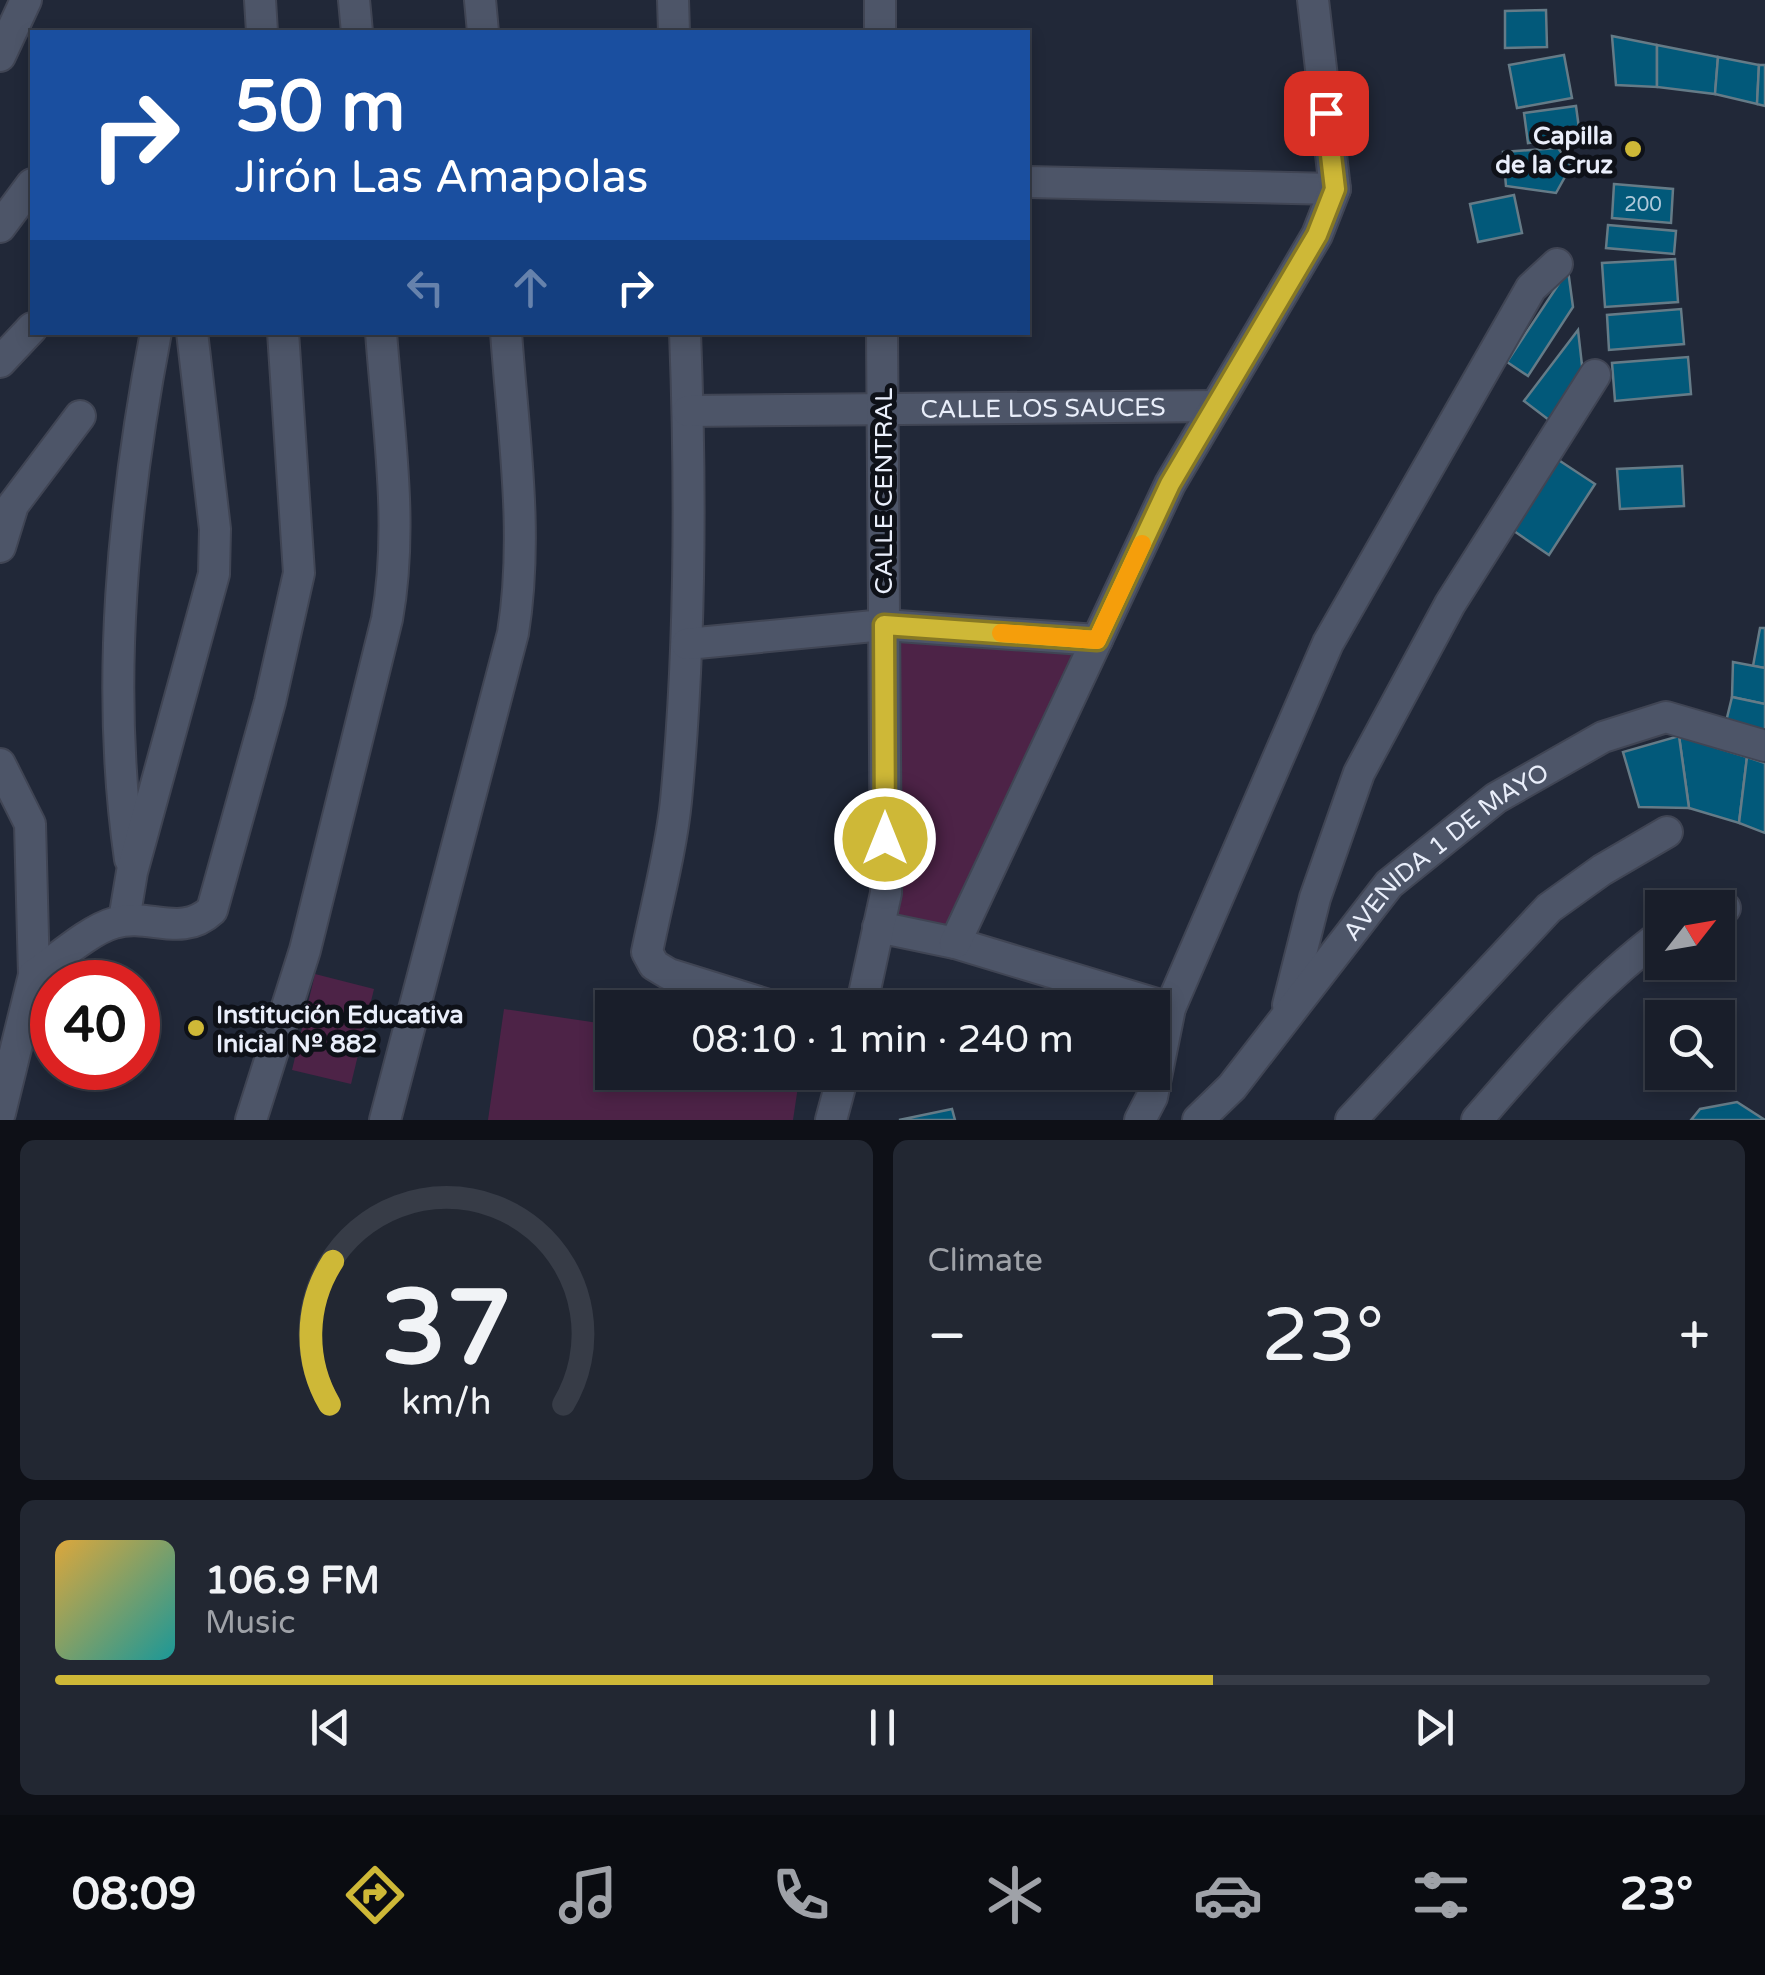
<!DOCTYPE html>
<html lang="en">
<head>
<meta charset="utf-8">
<style>
	body { margin:0; font-family:"Varela Round",sans-serif; background:#222732; color:#f1f3f6; height:100vh; display:flex; flex-direction:column; font-size:38px; white-space:nowrap }
	* { box-sizing:border-box; margin:0 }
	p { font-size:32px; color:#9fa2a8 }
	.icon { flex:none; width:55px; height:55px; fill:none; stroke:currentColor; stroke-width:2; stroke-linecap:round; stroke-linejoin:round }
	.map { position:relative; height:1120px; overflow:hidden }
	.sheet { display:flex; flex-direction:column; gap:20px; padding:20px; background:#0e1017; flex:1 }
	.sheet>* { flex:none }
	.hud { position:absolute; left:30px; top:30px; width:1000px; height:305px; border-radius:0px; box-shadow:0 5px 15px #0003,0 0 0 2px #373c47; background:#1a4fa0; color:#fff; overflow:hidden }
	.needle { width:65px; rotate:59deg }
	.fabs { position:absolute; left:1645px; top:890px; display:grid; gap:20px }
	.fabs a { display:grid; place-items:center; width:90px; height:90px; border-radius:0px; background:#191e2a; box-shadow:0 5px 15px #0003,0 0 0 2px #373c47; font-size:50px }
	.speed { position:absolute; left:30px; top:960px; display:flex; gap:20px; font-size:50px; font-weight:700; text-align:center }
	.speed>* { display:grid; place-content:center; width:130px; height:130px; border-radius:50%; background:#191e2a; box-shadow:0 5px 15px #0003,0 0 0 2px #373c47; line-height:1 }
	.speed .limit { border:15px solid #d22; background:#fff; color:#111 }
	.pin { position:absolute; display:grid; place-items:center; width:85px; height:85px; color:#fff; margin:-42px; border-radius:20px; box-shadow:0 5px 15px #0006 }
	.me { position:absolute; width:110px; margin:-55px; rotate:0deg; stroke-linejoin:round; filter:drop-shadow(0 0 8px #0008) }
	.turn { display:flex; align-items:center; gap:35px; height:210px; padding:0 40px; font-size:45px }
	.turn .icon { width:130px; height:130px; stroke-width:2.5 }
	.turn b { display:block; font-size:70px; line-height:85px }
	.lanes { display:flex; align-items:center; height:95px; padding:0 40px; background:#0003; justify-content:center; gap:50px; direction:ltr }
	.lanes .off { opacity:.35 }
	.big { font-size:75px; font-weight:600; line-height:1.1 }
	.sheet .tile { flex:1; display:flex; flex-direction:column; justify-content:center; gap:15px; min-width:0; padding:0 35px; border-radius:15px; background:#222732 }
	.sheet .dial { align-items:center; gap:0 }
	.dial svg { height:260px; overflow:visible; fill:none; stroke:#373c47; stroke-width:7; stroke-linecap:round; text-anchor:middle }
	.dial text { fill:#f1f3f6; stroke:none }
	.song { display:flex; align-items:center; gap:30px }
	.cover { width:120px; height:120px; border-radius:15px; background:linear-gradient(135deg,hsl(40 70% 55%),hsl(180 70% 35%)) }
	.played { height:10px; border-radius:5px; background:linear-gradient(90deg,#ceb837 70%,#373c47 70%) }
	.keys { display:flex; justify-content:space-around; direction:ltr }
	.heat { display:flex; justify-content:space-between; align-items:center; font-size:55px; direction:ltr }
	.sheet .tiles { flex:1; display:grid; gap:20px; grid-template-columns:1fr 1fr }
	.tile:last-child { grid-column:span 2 }
	.trip { position:absolute; left:595px; top:990px; width:575px; height:100px; border-radius:0px; background:#191e2a; box-shadow:0 5px 15px #0003,0 0 0 2px #373c47; font-weight:600; line-height:100px; text-align:center }
	.tab-bar { display:flex; height:160px; justify-content:space-around; align-items:center; background:#0a0c11; color:#9fa2a8 }
	.tab-bar .icon { width:70px; height:70px }
	.tab-bar .current { color:#ceb837 }
	.tab-bar b { font-size:45px; color:#f1f3f6 }
	.map>svg:first-child { display:block }
	.green { fill:#4d2347 }
	.building { fill:#02597a; stroke:#657b87; stroke-width:2.5 }
	.lines { fill:none; stroke-linecap:round; stroke-linejoin:round }
	.street-casing { stroke:#404554; stroke-width:34 }
	.secondary-casing { stroke:#404554; stroke-width:34 }
	.street { stroke:#4d5568; stroke-width:30 }
	.secondary { stroke:#4d5568; stroke-width:30 }
	.route-casing { stroke:#867824; stroke-width:25 }
	.route { stroke:#ceb837; stroke-width:18 }
	.slow { stroke:#f59e0b; stroke-width:18 }
	.poi-dot { fill:#ceb837; stroke:#0e1118; stroke-width:4 }
	.labels { text-anchor:middle; stroke-width:10; stroke-linejoin:round; paint-order:stroke }
	.number-label { font-size:20px; fill:#afc9da }
	.poi-label { font-size:25px; font-weight:bold; fill:#e9eefa; stroke:#0e1118; text-anchor:end }
	.street-label { font-size:25px; fill:#e9eefa; stroke:#0e1118 }
</style>
</head>
<body>
<div class="map">
<svg width="1765" height="1120" viewBox="0 0 1765 1120">
	<rect width="100%" height="100%" fill="#212838"/>
	<g class="green">
		<path d="M897 641 1081 650 949 932 894 917Z"/>
		<path d="M315 974 374 989 351 1084 292 1070Z"/>
		<path d="M504 1009 612 1025V1072L800 1073 793 1120H488Z"/>
	</g>
	<g class="building">
		<path d="M1546 10 1547 47 1505 48V11Z"/>
		<path d="M1612 36 1657 45V87L1616 85Z"/>
		<path d="M1657 45 1718 57 1715 94 1657 87Z"/>
		<path d="M1564 55 1572 98 1517 108 1509 65Z"/>
		<path d="M1718 57 1759 65 1757 104 1715 94Z"/>
		<path d="M1759 65H1765V106L1757 104Z"/>
		<path d="M1576 106 1580 136 1528 143 1524 113Z"/>
		<path d="M1558 148 1571 166 1556 193 1506 186 1503 152Z"/>
		<path d="M1614 184 1673 189 1671 223 1612 218Z"/>
		<path d="M1514 195 1522 233 1478 242 1470 204Z"/>
		<path d="M1608 225 1676 231 1674 254 1606 248Z"/>
		<path d="M1675 259 1678 302 1605 307 1602 263Z"/>
		<path d="M1568 270 1573 307 1528 376 1507 362Z"/>
		<path d="M1681 309 1684 344 1609 350 1607 315Z"/>
		<path d="M1578 330 1583 374 1549 420 1524 401Z"/>
		<path d="M1688 357 1691 394 1615 401 1612 363Z"/>
		<path d="M1557 459 1595 484 1549 555 1511 529Z"/>
		<path d="M1682 466 1684 506 1620 509 1617 469Z"/>
		<path d="M1760 628H1765V668L1753 666Z"/>
		<path d="M1733 662 1765 668V704L1732 697Z"/>
		<path d="M1732 697 1765 704V740L1725 726Z"/>
		<path d="M1679 736 1747 757 1739 823 1689 808Z"/>
		<path d="M1679 736 1689 808 1639 807 1623 752Z"/>
		<path d="M1747 757 1765 763V833L1739 823Z"/>
		<path d="M1737 1102 1765 1120H1691L1700 1109Z"/>
		<path d="M952 1109 955 1120H899Z"/>
	</g>
	<g class="lines">
		<defs>
			<g id="street">
				<path d="M260 0 262 32"/>
				<path d="M354 0 357 32"/>
				<path d="M480 0 483 32"/>
				<path d="M673 0 674 32"/>
				<path d="M0 56 26 0"/>
				<path d="M1028 182 1335 189"/>
				<path d="M0 227 32 184"/>
				<path d="M685 332C691 488 691 646 676 801 671 851 657 902 647 952L654 965 669 974 778 1008"/>
				<path d="M0 362 32 328"/>
				<path id="s1" d="M688 411 1216 406"/>
				<path d="M0 547 13 505 80 416"/>
				<path d="M687 644 884 625 1097 640"/>
				<path d="M0 764 30 824 34 975"/>
				<path d="M130 859C105 686 123 504 156 332"/>
				<path d="M1718 909 1725 908"/>
				<path d="M124 920 132 872 214 574 215 529 192 332"/>
				<path d="M878 927 955 943 1170 1008"/>
				<path d="M955 943 1170 484 1317 235 1335 189 1313 0"/>
				<path d="M1288 1005 1315 898 1359 773 1450 604 1595 375"/>
				<path d="M0 1113 34 975C56 960 89 930 114 923 149 912 181 939 212 910L270 702 299 573 283 332"/>
				<path d="M251 1120 305 950 387 619C404 525 388 428 381 332"/>
				<path d="M385 1120 513 633C529 533 513 432 506 332"/>
				<path d="M1140 1120 1152 1097 1170 1008 1328 643 1531 288 1557 264"/>
				<path id="s2" d="M1198 1120 1232 1087 1389 884 1496 798 1603 737 1666 717 1765 746"/>
				<path d="M1351 1120 1549 908 1602 870 1667 832"/>
				<path d="M1477 1120C1535 1053 1591 987 1662 934"/>
			</g>
			<g id="secondary">
				<path d="M880 0V32"/>
				<path d="M861 1008 886 893 882 332"/>
				<path d="M831 1120 844 1072"/>
			</g>
		</defs>
		<use href="#street" class="street-casing"/>
		<use href="#secondary" class="secondary-casing"/>
		<use href="#street" class="street"/>
		<use href="#secondary" class="secondary"/>
	</g>
	<g class="lines">
		<defs>
			<path id="route" d="M885 839 884 625 1097 640 1170 484 1317 235 1335 189 1326 113"/>
		</defs>
		<use href="#route" class="route-casing"/>
		<use href="#route" class="route"/>
		<path class="slow" d="M1001 633 1097 640 1142 544"/>
	</g>
	<g class="poi-dot">
		<circle cx="1633" cy="149" r="10"/>
		<circle cx="196" cy="1028" r="10"/>
	</g>
	<g class="labels">
		<g class="number-label">
			<text x="1643" y="211">200</text>
		</g>
		<g class="poi-label">
			<text x="1613" y="144">Capilla<tspan x="1613" dy="29">de la Cruz</tspan></text>
			<text x="216" y="1023" text-anchor="start">Institución Educativa<tspan x="216" dy="29">Inicial Nº 882</tspan></text>
		</g>
		<g class="street-label">
			<text dy="9" stroke="none"><textPath href="#s1" startOffset="355">CALLE LOS SAUCES</textPath></text>
			<text transform="translate(883 491) rotate(-90)" y="9">CALLE CENTRAL</text>
			<text dy="9" stroke="none"><textPath href="#s2" startOffset="368">AVENIDA 1 DE MAYO</textPath></text>
		</g>
	</g>
</svg>
<div class="fabs">
<a><svg class="needle" viewBox="-14 -14 28 28"><path d="M0-13l5 13h-10z" fill="#e53935"/><path d="M0 13l5-13h-10z" fill="#9fa2a8"/></svg></a>
<a><svg class="icon" aria-label="search" viewBox="0 0 24 24"><circle cx="10" cy="10" r="6"/><path d="M15 15l6 6"/></svg></a>
</div>
<div class="speed"><div class="limit">40</div></div>
<div class="pin" style="left:1326px;top:113px;background:#d93025"><svg class="icon" aria-label="arrive" viewBox="0 0 24 24"><path d="M6 21V4h12l-3 4 3 4H6"/></svg></div>
<svg class="me" style="left:885px;top:839px" viewBox="-20 -20 40 40"><circle r="17" fill="#ceb837" stroke="#fff" stroke-width="3"/><path d="M0-11L8 9 0 5-8 9z" fill="#fff"/></svg>
<div class="trip">08:10 · 1 min · 240 m</div>
<div class="hud">
<div class="turn"><svg class="icon" aria-label="right" viewBox="0 0 24 24"><path d="M7 20v-9h11M14 6l5 5-5 5"/></svg><div><b>50 m</b>Jirón Las Amapolas</div></div>
<div class="lanes"><svg class="icon off" aria-label="left" viewBox="0 0 24 24"><path d="M17 20v-9H6M10 6l-5 5 5 5"/></svg><svg class="icon off" aria-label="ahead" viewBox="0 0 24 24"><path d="M12 20V5M6 11l6-6 6 6"/></svg><svg class="icon" aria-label="right" viewBox="0 0 24 24"><path d="M7 20v-9h11M14 6l5 5-5 5"/></svg></div>
</div>
</div>
<section class="sheet">
<div class="tiles">
<div class="tile dial"><svg viewBox="0 0 100 80">
<path d="M14 69A42 42 0 1 1 86 69"/>
<path d="M14 69A42 42 0 0 1 15 25" stroke="#ceb837"/>
<text x="50" y="56" font-size="32" font-weight="700">37</text>
<text x="50" y="72" font-size="11">km/h</text>
</svg></div>
<div class="tile"><p>Climate</p>
<div class="heat"><a>−</a><b class="big">23°</b><a>+</a></div>
</div>
<div class="tile">
<div class="song"><i class="cover"></i><div><b>106.9 FM</b><p>Music</p></div></div>
<div class="played"></div>
<div class="keys"><svg class="icon" aria-label="previous" viewBox="0 0 24 24"><path d="M18 5L8 12l10 7zM5 5v14"/></svg><svg class="icon" aria-label="pause" viewBox="0 0 24 24"><path d="M8 5v14M16 5v14"/></svg><svg class="icon" aria-label="next" viewBox="0 0 24 24"><path d="M6 5l10 7-10 7zM19 5v14"/></svg></div>
</div>
</div>
</section>
<nav class="tab-bar">
<b>08:09</b>
<svg class="icon current" aria-label="directions" viewBox="0 0 24 24"><path d="M12 3l9 9-9 9-9-9zM9 14v-3h6M13 9l2 2-2 2"/></svg>
<svg class="icon" aria-label="music" viewBox="0 0 24 24"><path d="M9 18V5l10-2v13"/><circle cx="6" cy="18" r="3"/><circle cx="16" cy="16" r="3"/></svg>
<svg class="icon" aria-label="phone" viewBox="0 0 24 24"><path d="M5 4h4l2 5-3 2q2 4 5 5l2-3 5 2v4C11 20 4 13 5 4z"/></svg>
<svg class="icon" aria-label="climate" viewBox="0 0 24 24"><path d="M12 3v18M4 7l16 10M4 17L20 7"/></svg>
<svg class="icon" aria-label="car" viewBox="0 0 24 24"><path d="M5 17H2v-5l4-1 3-4h7l3 4 3 1v5h-3M9 17h6M6 11h13"/><circle cx="7" cy="17" r="2"/><circle cx="17" cy="17" r="2"/></svg>
<svg class="icon" aria-label="filters" viewBox="0 0 24 24"><path d="M4 7h16M4 17h16"/><circle cx="9" cy="7" r="2"/><circle cx="15" cy="17" r="2"/></svg>
<b>23°</b>
</nav>
</body>
</html>
